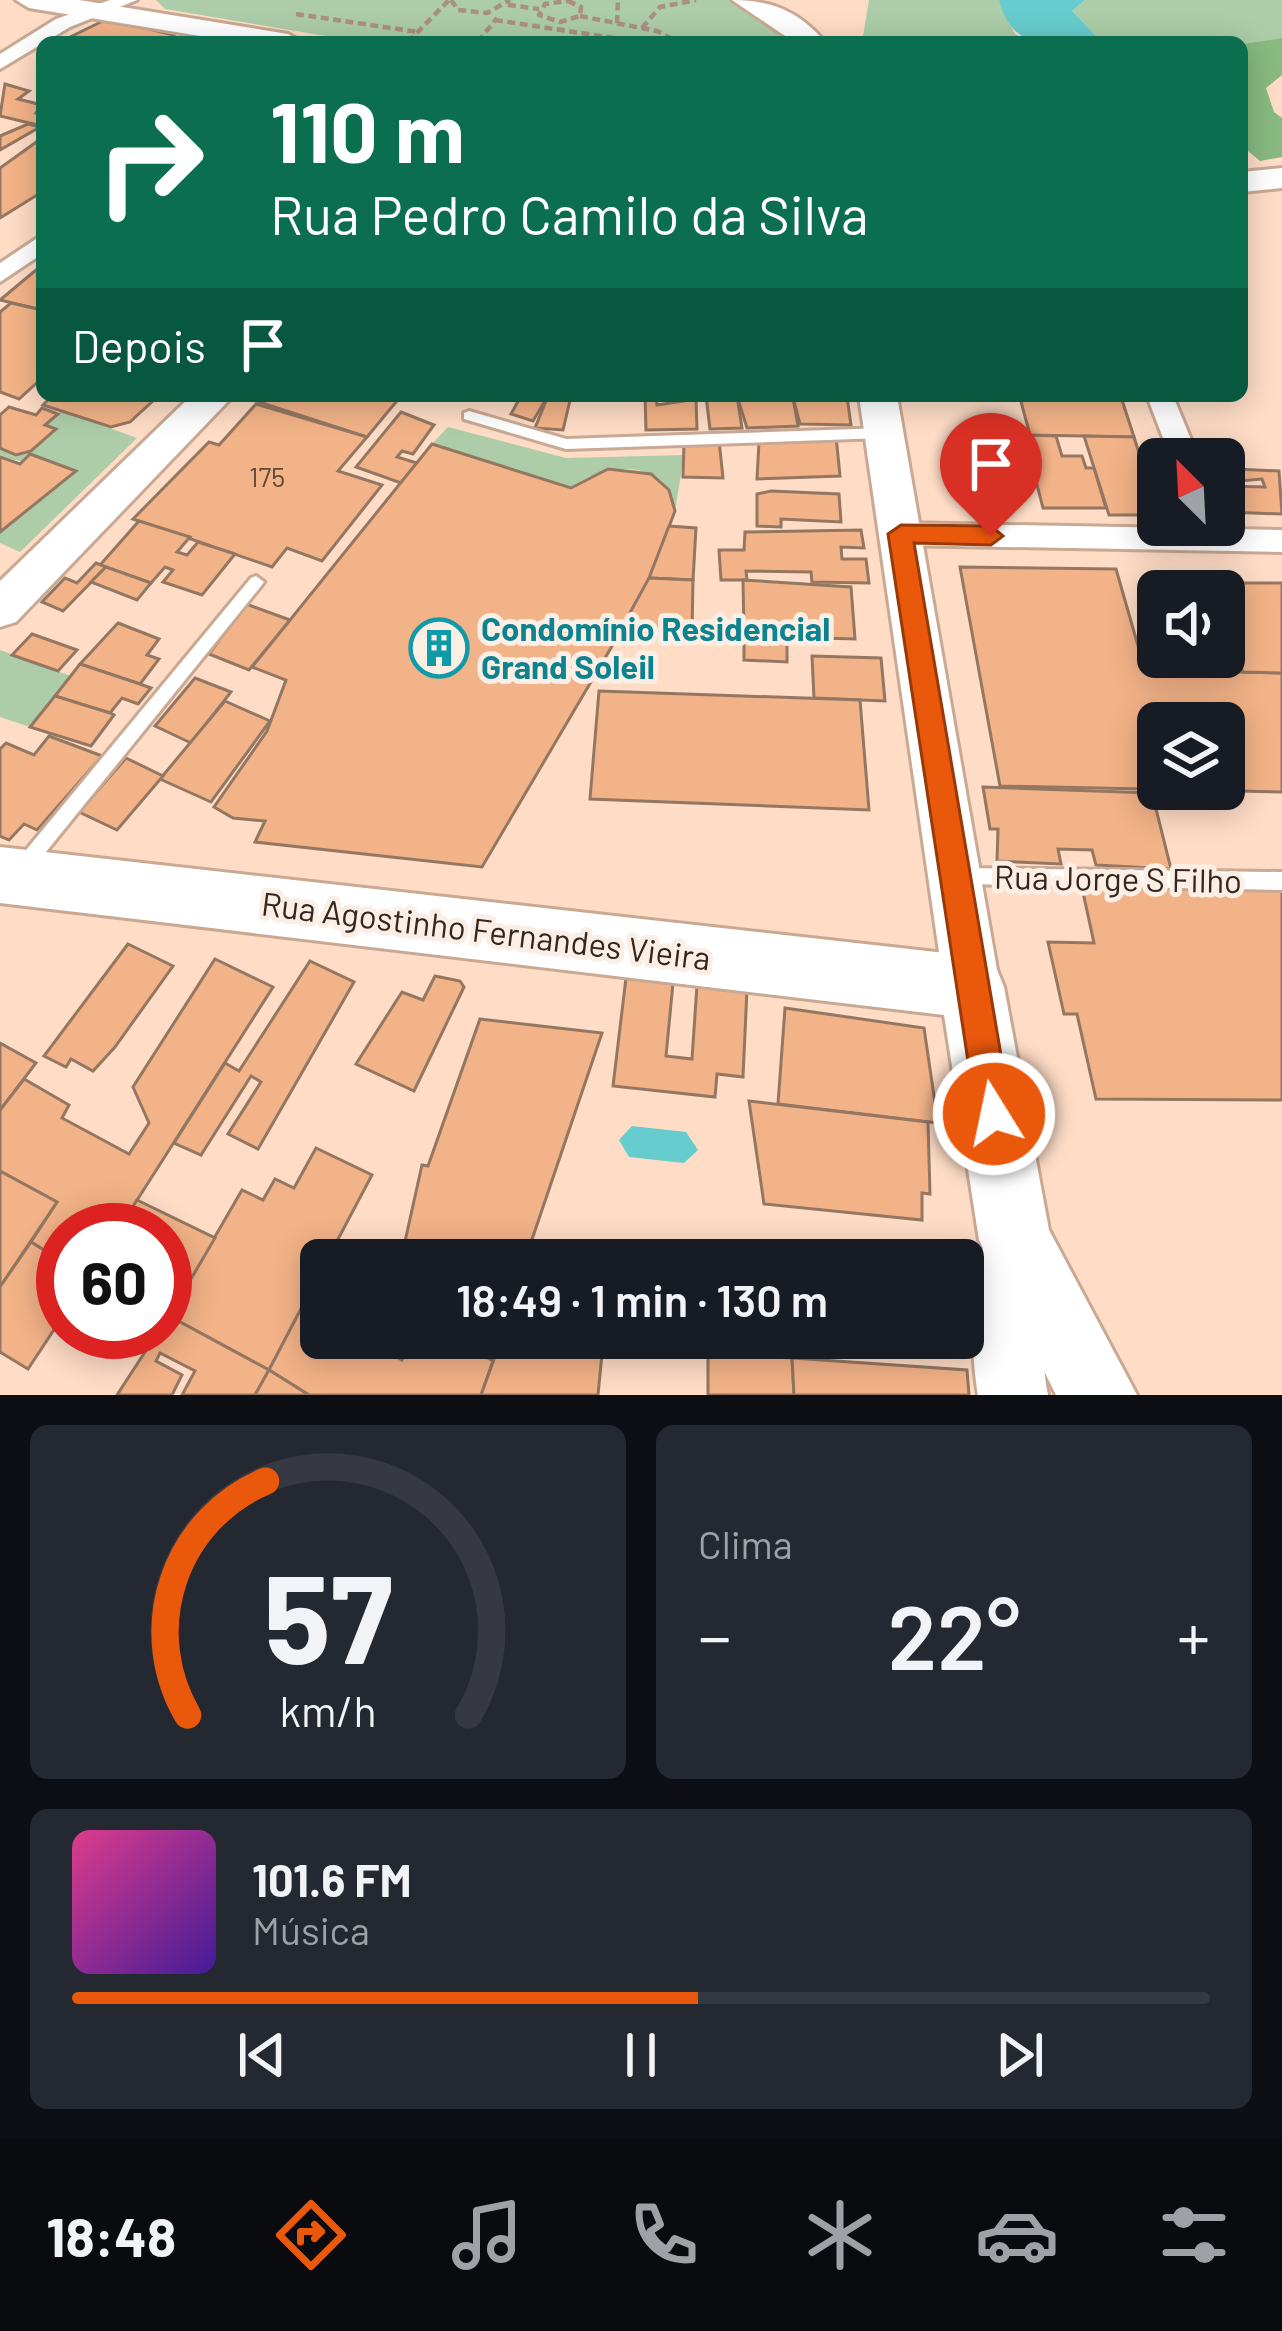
<!DOCTYPE html>
<html lang="pt">
<head>
<meta charset="utf-8">
<style>
	body { margin:0; font-family:Barlow,sans-serif; background:#242831; color:#f1f3f6; height:100vh; display:flex; flex-direction:column; font-size:45px; white-space:nowrap }
	* { box-sizing:border-box; margin:0 }
	p { font-size:39px; color:#9ea1a6 }
	.icon { flex:none; width:66px; height:66px; fill:none; stroke:currentColor; stroke-width:2; stroke-linecap:round; stroke-linejoin:round }
	.map { position:relative; height:1395px; overflow:hidden }
	.details { display:flex; flex-direction:column; gap:30px; padding:30px; background:#0d0f14; flex:1 }
	.details>* { flex:none }
	.hud { position:absolute; left:36px; top:36px; width:1212px; height:366px; border-radius:18px; box-shadow:0 6px 30px #0003; background:#0b6e4f; color:#fff; overflow:hidden }
	.needle { width:78px; rotate:336deg }
	.fabs { position:absolute; left:1137px; top:438px; display:grid; gap:24px }
	.fabs a { display:grid; place-items:center; width:108px; height:108px; border-radius:18px; background:#171b24; box-shadow:0 6px 30px #0003; font-size:60px }
	.speed { position:absolute; left:36px; top:1203px; display:flex; gap:24px; font-size:60px; font-weight:700; text-align:center }
	.speed>* { display:grid; place-content:center; width:156px; height:156px; border-radius:50%; background:#171b24; box-shadow:0 6px 30px #0003; line-height:1 }
	.speed .limit { border:18px solid #d22; background:#fff; color:#111 }
	.pin { position:absolute; display:grid; place-items:center; width:102px; height:102px; color:#fff; margin:-123px -51px; border-radius:50% 50% 50% 0; rotate:-45deg; box-shadow:0 0 12px #0007 }
	.pin .icon { rotate:45deg }
	.me { position:absolute; width:132px; margin:-66px; rotate:350deg; stroke-linejoin:round; filter:drop-shadow(0 0 9px #0008) }
	.turn { display:flex; align-items:center; gap:42px; height:252px; padding:0 36px; font-size:54px }
	.turn .icon { width:156px; height:156px; stroke-width:2.5 }
	.turn b { display:block; font-size:84px; line-height:102px }
	.then { display:flex; align-items:center; height:114px; padding:0 36px; background:#0003; gap:24px; font-size:45px }
	.big { font-size:90px; font-weight:600; line-height:1.1 }
	.details .tile { flex:1; display:flex; flex-direction:column; justify-content:center; gap:18px; min-width:0; padding:0 42px; border-radius:18px; background:#242831 }
	.details .dial { align-items:center; gap:0 }
	.dial svg { height:312px; overflow:visible; fill:none; stroke:#363941; stroke-width:7; stroke-linecap:round; text-anchor:middle }
	.dial text { fill:#f1f3f6; stroke:none }
	.song { display:flex; align-items:center; gap:36px }
	.cover { width:144px; height:144px; border-radius:18px; background:linear-gradient(135deg,hsl(330 70% 55%),hsl(260 70% 35%)) }
	.played { height:12px; border-radius:6px; background:linear-gradient(90deg,#ea580c 55%,#363941 55%) }
	.keys { display:flex; justify-content:space-around; direction:ltr }
	.heat { display:flex; justify-content:space-between; align-items:center; font-size:66px; direction:ltr }
	.details .tiles { flex:1; display:grid; gap:30px; grid-template-columns:1fr 1fr }
	.tile:last-child { grid-column:span 2 }
	.trip { position:absolute; left:300px; top:1239px; width:684px; height:120px; border-radius:18px; background:#171b24; box-shadow:0 6px 30px #0003; font-weight:600; line-height:120px; text-align:center }
	.tabs { display:flex; height:192px; justify-content:space-around; align-items:center; background:#090b0e; color:#9ea1a6 }
	.tabs .icon { width:84px; height:84px }
	.tabs .on { color:#ea580c }
	.tabs b { font-size:54px; color:#f1f3f6 }
	.map>svg:first-child { display:block }
	.green { fill:#accda8 }
	.forest { fill:#87b981 }
	.water { fill:#67cccd }
	.building { fill:#f3b388; stroke:#947762; stroke-width:3; fill-rule:evenodd }
	.lines { fill:none; stroke-linecap:round; stroke-linejoin:round }
	.lane-casing { stroke:#c9a993; stroke-width:6 }
	.street-casing { stroke:#c9a993; stroke-width:6 }
	.secondary-casing { stroke:#c9a993; stroke-width:6 }
	.primary-casing { stroke:#c9a993; stroke-width:6 }
	.path { stroke:#aa9080; stroke-width:4.5; stroke-dasharray:8 4.5; stroke-linecap:butt }
	.lane { fill:#fff; fill-rule:evenodd }
	.street { fill:#fff; fill-rule:evenodd }
	.secondary { fill:#fff; fill-rule:evenodd }
	.primary { fill:#fff; fill-rule:evenodd }
	.route { fill:#ea580c; stroke:#983908; stroke-width:3 }
	.labels { text-anchor:middle; stroke-width:10; stroke-linejoin:round; paint-order:stroke }
	.number-label { font-size:27px; fill:#634938 }
	.culture-label { font-size:33px; font-weight:bold; fill:#0d838f; stroke:#fbeee5; text-anchor:start }
	.street-label { font-size:33px; fill:#33261e; stroke:#fbeee5 }
</style>
</head>
<body>
<div class="map">
<svg width="1282" height="1395" viewBox="0 0 1282 1395">
	<rect width="100%" height="100%" fill="#fedcc6"/>
	<g class="green">
		<path d="M156 0H728L795 42H362L165 9Z"/>
		<path d="M869 0H999L1015 34 1029 42H862Z"/>
		<path d="M1085 0H1282V38L1242 44 1102 42 1072 11Z"/>
		<path d="M62 411 137 438 20 552 0 543V532L75 472 0 457V448L55 429 45 425Z"/>
		<path d="M448 427 566 458 684 455 675 511C670 457 602 462 571 488L432 444Z"/>
		<path d="M0 650 71 676 30 727 0 717Z"/>
	</g>
	<path class="forest" d="M1282 38V75L1266 88 1274 112 1282 118V157L1260 161 1242 146V44Z"/>
	<g class="water">
		<path d="M999 0H1085L1072 11 1102 42C1055 42 1014 56 999 0Z"/>
		<path d="M632 1126 686 1132 698 1150 684 1163 629 1157 619 1140Z"/>
	</g>
	<g class="building">
		<path d="M107 19 174 35 163 42 68 38Z"/>
		<path d="M5 84 29 91 18 99 42 105 36 113 42 114V126L0 116Z"/>
		<path d="M28 124 40 127 0 150V136Z"/>
		<path d="M42 138V192L0 218V168Z"/>
		<path d="M42 265V310L0 300Z"/>
		<path d="M11 303 42 310V378L19 399 0 392V312Z"/>
		<path d="M52 396H145L155 399 130 422 111 427 43 405Z"/>
		<path d="M241 396H401L367 437Z"/>
		<path d="M538 396 546 399 533 421 511 414 521 396Z"/>
		<path d="M548 396H571L563 430 535 428Z"/>
		<path d="M645 396H656L657 405 696 399 697 429 646 430Z"/>
		<path d="M706 396H737L742 428 710 429Z"/>
		<path d="M737 396 793 398 798 426 747 428Z"/>
		<path d="M847 397 851 425 800 424 793 398Z"/>
		<path d="M1020 398 1122 400 1134 437 1030 435Z"/>
		<path d="M256 404 367 437 338 471 382 485 322 561 287 548 272 567 133 519 209 442 219 445Z"/>
		<path d="M9 407 36 415 42 408 58 414 45 425 56 429 31 451 16 455 0 448V415Z"/>
		<path d="M401 412 434 425 413 454 402 451 397 457 417 463 401 483 356 467Z"/>
		<path d="M1024 435 1056 436 1062 456H1082L1086 468H1094L1106 508H1043Z"/>
		<path d="M836 436 840 476 757 479 759 442Z"/>
		<path d="M1084 436 1134 437 1158 515H1109Z"/>
		<path d="M719 440 723 478 683 477 684 442Z"/>
		<path d="M432 444 571 488 608 469 651 474 669 490 675 511 645 590 482 867 255 842 265 821 233 818 214 807 267 731 286 680 252 667Z"/>
		<path d="M30 454 76 471 0 532V457L20 464Z"/>
		<path d="M1236 469 1279 471 1282 514 1227 512 1224 486 1265 487 1262 479 1240 481Z"/>
		<path d="M771 491 839 494 841 522 781 519V527L757 526V494Z"/>
		<path d="M139 521 190 537 177 552 187 555 198 542 235 554 202 595 163 582 173 570 165 567 151 583 100 565Z"/>
		<path d="M669 526 696 528 693 580 649 578Z"/>
		<path d="M861 530 864 548 841 547 842 559H866L869 583 812 582 811 572 746 571 747 580H721L719 550H744L745 532Z"/>
		<path d="M96 563 106 567 63 611 42 602 65 578 77 583Z"/>
		<path d="M106 567 151 583 137 600 91 582Z"/>
		<path d="M960 567 1116 569 1145 670 1282 673V792L1000 786ZM1158 723H1224V789H1158Z"/>
		<path d="M649 578 693 580 692 634 621 629Z"/>
		<path d="M743 580 851 587 855 639 744 636Z"/>
		<path d="M1210 583H1282V673L1243 672 1224 621V591H1213Z"/>
		<path d="M246 604 290 620 249 670 209 654Z"/>
		<path d="M118 623 159 639 147 655 159 659 140 684 80 664Z"/>
		<path d="M32 634 77 650 58 671 12 655Z"/>
		<path d="M744 636 787 637V662L744 660Z"/>
		<path d="M812 656 881 658 885 701 814 698Z"/>
		<path d="M80 664 140 684 151 688 138 704 122 698 110 713 55 696Z"/>
		<path d="M195 678 231 692 191 743 155 726Z"/>
		<path d="M599 691 860 700 869 810 590 799Z"/>
		<path d="M55 696 110 713 114 715 91 746 30 727Z"/>
		<path d="M225 701 270 721 211 802 160 779Z"/>
		<path d="M49 736 102 756 37 830 24 824 9 840 0 836V749L6 743 34 755Z"/>
		<path d="M126 758 163 776 117 830 79 812Z"/>
		<path d="M983 787 1152 793 1171 869 1096 865 1092 850 1058 849 1061 864 997 861 998 829H990Z"/>
		<path d="M1081 883 1282 888V1100L1096 1099 1077 1014H1064L1048 942 1094 943Z"/>
		<path d="M128 944 173 966 115 1047 93 1071 71 1059 66 1067 44 1056Z"/>
		<path d="M215 959 273 987 118 1230H63V1262L31 1242 57 1202 0 1171V1110L24 1079 69 1105 62 1118 129 1154 149 1123 133 1087Z"/>
		<path d="M310 961 354 982 258 1149 228 1134 261 1082 251 1076 201 1155 174 1143 225 1063 239 1071Z"/>
		<path d="M435 976 460 981 464 987 414 1091 356 1064 402 992 423 1000Z"/>
		<path d="M626 978 673 983 666 1056 692 1059 697 985 747 989 743 1077 717 1074 715 1097 613 1086Z"/>
		<path d="M785 1008 924 1028 938 1123 778 1104Z"/>
		<path d="M480 1019 602 1033 525 1260 404 1246 422 1165 428 1166Z"/>
		<path d="M0 1043 36 1063 0 1110Z"/>
		<path d="M749 1101 928 1122 930 1194 922 1193V1220L764 1204Z"/>
		<path d="M316 1148 372 1175 327 1260H321V1272L269 1370 169 1316 242 1190 263 1200 275 1179 294 1188Z"/>
		<path d="M0 1171 57 1202 0 1287Z"/>
		<path d="M137 1200 215 1238 169 1316 165 1230H118Z"/>
		<path d="M31 1242 63 1262V1316L28 1369 0 1352V1287Z"/>
		<path d="M305 1301 321 1311V1338H366L402 1360 413 1338H456L493 1361 481 1395H309L269 1370Z"/>
		<path d="M169 1316 269 1370 255 1395H182L195 1371 160 1353 156 1361 182 1375 172 1395H117L158 1332H165Z"/>
		<path d="M500 1343 602 1354 598 1395H481Z"/>
		<path d="M708 1354 792 1358 794 1395H708Z"/>
		<path d="M792 1358 967 1370 969 1395H794Z"/>
		<path d="M269 1370 309 1395H255Z"/>
	</g>
	<g class="lines">
		<defs>
			<g id="lane">
				<path d="M469 411 566 439 884 428 891 433 884 438 566 449 464 419V413Z"/>
				<path d="M256 576 264 582 261 586 29 873 23 875 17 873 14 867 17 861 251 578Z"/>
				<path d="M961 868 1282 872V890L961 884 955 882 952 876 955 870Z"/>
			</g>
			<g id="street">
				<path d="M110 0H137L70 27 0 69V54L56 19Z"/>
				<path d="M42 235V254L0 282V263Z"/>
				<path d="M1147 396H1173L1199 459H1171Z"/>
				<path d="M901 523 1282 530V552L901 545 886 534Z"/>
			</g>
			<g id="secondary">
				<path d="M16 0H79L288 34 302 42H237L29 8Z"/>
				<path d="M732 0C771 0 799 11 825 42H794Z"/>
				<path d="M1282 168V188L1242 192V172Z"/>
				<path d="M191 396H233L16 622 0 627V581Z"/>
				<path d="M859 396H897L1000 987 992 1007 972 1015 952 1007 944 987Z"/>
				<path d="M1015 1212 1038 1221C1060 1275 1035 1338 1048 1395H978C969 1344 972 1269 992 1221Z"/>
			</g>
			<path id="primary" d="M0 847 972 956 995 965 1004 987 1049 1230 1137 1395H1056L979 1240 944 1015 0 903Z"/>
		</defs>
		<use href="#lane" class="lane-casing"/>
		<use href="#street" class="street-casing"/>
		<use href="#secondary" class="secondary-casing"/>
		<use href="#primary" class="primary-casing"/>
		<g class="path">
			<path d="M451 0 458 10 487 13 510 0"/>
			<path d="M568 1 581 7 580 16 560 22 539 15 545 4Z"/>
			<path d="M508 5 539 9"/>
			<path d="M296 14 418 32"/>
			<path d="M580 16 657 31 678 42"/>
			<path d="M495 20 614 38"/>
			<path d="M617 23 618 0"/>
			<path d="M642 28 660 7 696 0"/>
			<path d="M408 42 449 0"/>
			<path d="M478 42 497 18"/>
		</g>
		<use href="#lane" class="lane"/>
		<use href="#street" class="street"/>
		<use href="#secondary" class="secondary"/>
		<use href="#primary" class="primary"/>
	</g>
	<path class="route" d="M901 525 991 526 1003 536 991 545 914 543 1011 1114 1006 1126 994 1131 981 1126 976 1114 888 534Z"/>
	<defs>
		<symbol id="building-ring" viewBox="-11 -11 22 22"><circle r="9.5" fill="#fbeee5" stroke="#0f9aa8" stroke-width="1.5"/><path d="M-4-6H4V6H1V3H-1V6H-4ZM-2.5-4.3h1.7v1.8h-1.7ZM.8-4.3h1.7v1.8H.8ZM-2.5-1h1.7V.8h-1.7ZM.8-1h1.7V.8H.8Z" fill="#0f9aa8"/></symbol>
	</defs>
	<g fill-rule="evenodd">
		<use href="#building-ring" x="406" y="615" width="66" height="66"/>
	</g>
	<g class="labels">
		<g class="number-label">
			<text x="267" y="487">175</text>
		</g>
		<g class="culture-label">
			<text x="481" y="641">Condomínio Residencial<tspan x="481" dy="38">Grand Soleil</tspan></text>
		</g>
		<g class="street-label">
			<text transform="translate(1118 879) rotate(1)" y="12">Rua Jorge S Filho</text>
			<text transform="translate(486 931) rotate(7)" y="12">Rua Agostinho Fernandes Vieira</text>
		</g>
	</g>
</svg>
<div class="fabs">
<a><svg class="needle" viewBox="-14 -14 28 28"><path d="M0-13l5 13h-10z" fill="#e53935"/><path d="M0 13l5-13h-10z" fill="#9ea1a6"/></svg></a>
<a><svg class="icon" aria-label="sound" viewBox="0 0 24 24"><path d="M4 9h4l5-4v14l-5-4H4zM17 9q2 3 0 6"/></svg></a>
<a><svg class="icon" aria-label="layers" viewBox="0 0 24 24"><path d="M12 4l9 5-9 5-9-5zM3 14l9 5 9-5"/></svg></a>
</div>
<div class="speed"><div class="limit">60</div></div>
<div class="pin" style="left:991px;top:536px;background:#d93025"><svg class="icon" aria-label="arrive" viewBox="0 0 24 24"><path d="M6 21V4h12l-3 4 3 4H6"/></svg></div>
<svg class="me" style="left:994px;top:1114px" viewBox="-20 -20 40 40"><circle r="17" fill="#ea580c" stroke="#fff" stroke-width="3"/><path d="M0-11L8 9 0 5-8 9z" fill="#fff"/></svg>
<div class="trip">18:49 · 1 min · 130 m</div>
<div class="hud">
<div class="turn"><svg class="icon" aria-label="right" viewBox="0 0 24 24"><path d="M7 20v-9h11M14 6l5 5-5 5"/></svg><div><b>110 m</b>Rua Pedro Camilo da Silva</div></div>
<div class="then">Depois<svg class="icon" aria-label="arrive" viewBox="0 0 24 24"><path d="M6 21V4h12l-3 4 3 4H6"/></svg></div>
</div>
</div>
<section class="details">
<div class="tiles">
<div class="tile dial"><svg viewBox="0 0 100 80">
<path d="M14 69A42 42 0 1 1 86 69"/>
<path d="M14 69A42 42 0 0 1 34 9" stroke="#ea580c"/>
<text x="50" y="56" font-size="32" font-weight="700">57</text>
<text x="50" y="72" font-size="11">km/h</text>
</svg></div>
<div class="tile"><p>Clima</p>
<div class="heat"><a>−</a><b class="big">22°</b><a>+</a></div>
</div>
<div class="tile">
<div class="song"><i class="cover"></i><div><b>101.6 FM</b><p>Música</p></div></div>
<div class="played"></div>
<div class="keys"><svg class="icon" aria-label="previous" viewBox="0 0 24 24"><path d="M18 5L8 12l10 7zM5 5v14"/></svg><svg class="icon" aria-label="pause" viewBox="0 0 24 24"><path d="M8 5v14M16 5v14"/></svg><svg class="icon" aria-label="next" viewBox="0 0 24 24"><path d="M6 5l10 7-10 7zM19 5v14"/></svg></div>
</div>
</div>
</section>
<nav class="tabs">
<b>18:48</b>
<svg class="icon on" aria-label="directions" viewBox="0 0 24 24"><path d="M12 3l9 9-9 9-9-9zM9 14v-3h6M13 9l2 2-2 2"/></svg>
<svg class="icon" aria-label="music" viewBox="0 0 24 24"><path d="M9 18V5l10-2v13"/><circle cx="6" cy="18" r="3"/><circle cx="16" cy="16" r="3"/></svg>
<svg class="icon" aria-label="phone" viewBox="0 0 24 24"><path d="M5 4h4l2 5-3 2q2 4 5 5l2-3 5 2v4C11 20 4 13 5 4z"/></svg>
<svg class="icon" aria-label="climate" viewBox="0 0 24 24"><path d="M12 3v18M4 7l16 10M4 17L20 7"/></svg>
<svg class="icon" aria-label="car" viewBox="0 0 24 24"><path d="M5 17H2v-5l4-1 3-4h7l3 4 3 1v5h-3M9 17h6M6 11h13"/><circle cx="7" cy="17" r="2"/><circle cx="17" cy="17" r="2"/></svg>
<svg class="icon" aria-label="filters" viewBox="0 0 24 24"><path d="M4 7h16M4 17h16"/><circle cx="9" cy="7" r="2"/><circle cx="15" cy="17" r="2"/></svg>
</nav>
</body>
</html>
